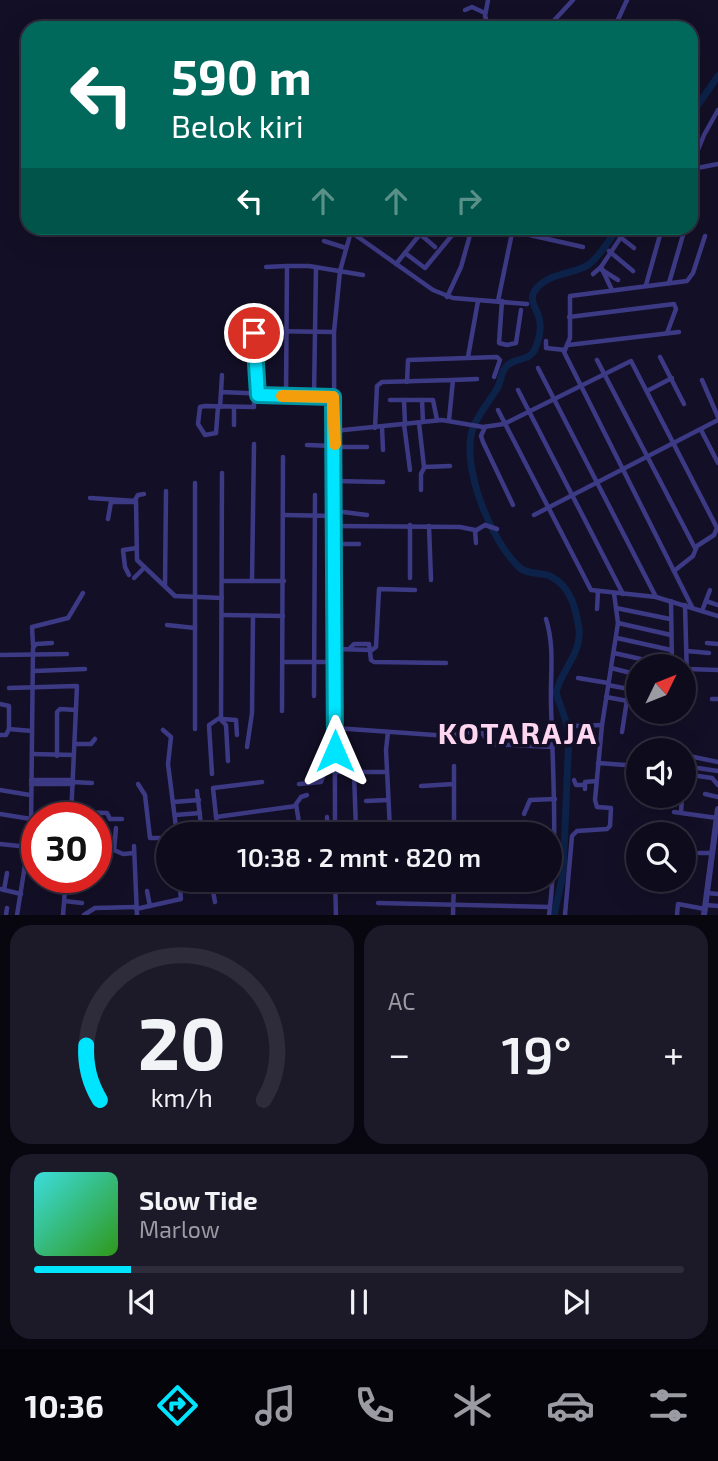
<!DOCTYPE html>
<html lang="id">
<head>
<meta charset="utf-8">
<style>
	body { margin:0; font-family:"Exo 2",sans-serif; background:#1c1929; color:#f1f3f6; height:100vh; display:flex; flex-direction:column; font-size:26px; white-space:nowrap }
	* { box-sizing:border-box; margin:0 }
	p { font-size:23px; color:#9b9ba3 }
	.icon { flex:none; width:38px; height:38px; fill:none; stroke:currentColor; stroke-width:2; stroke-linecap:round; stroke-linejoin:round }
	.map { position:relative; height:915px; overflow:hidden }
	.drawer { display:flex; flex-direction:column; gap:10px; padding:10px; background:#08060f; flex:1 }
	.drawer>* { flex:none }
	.banner { position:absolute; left:21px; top:21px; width:677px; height:214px; border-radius:21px; box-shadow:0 7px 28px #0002,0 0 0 2px #2e2b3b; background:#00695c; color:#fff; overflow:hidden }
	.needle { width:46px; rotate:47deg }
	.fabs { position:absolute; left:626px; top:654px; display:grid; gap:14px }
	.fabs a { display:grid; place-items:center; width:70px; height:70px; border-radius:50%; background:#0e0b1c; box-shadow:0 7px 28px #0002,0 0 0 2px #2e2b3b; font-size:35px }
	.speed { position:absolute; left:21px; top:802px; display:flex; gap:14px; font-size:35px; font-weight:700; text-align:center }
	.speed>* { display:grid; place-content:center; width:91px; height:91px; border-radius:50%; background:#0e0b1c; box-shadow:0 7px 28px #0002,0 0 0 2px #2e2b3b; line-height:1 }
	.speed .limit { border:10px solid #d22; background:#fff; color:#111 }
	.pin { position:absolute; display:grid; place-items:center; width:60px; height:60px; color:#fff; margin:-30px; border:4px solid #fff; border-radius:50%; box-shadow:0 2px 7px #0007 }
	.me { position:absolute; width:77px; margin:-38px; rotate:0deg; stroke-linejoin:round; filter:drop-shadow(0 0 5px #0008) }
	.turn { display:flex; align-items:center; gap:24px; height:147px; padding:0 35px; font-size:32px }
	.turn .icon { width:91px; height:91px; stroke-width:2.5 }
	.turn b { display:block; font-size:49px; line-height:60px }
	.lanes { display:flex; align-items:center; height:66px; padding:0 35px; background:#0003; justify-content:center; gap:35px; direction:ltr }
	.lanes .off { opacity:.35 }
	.big { font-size:52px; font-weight:600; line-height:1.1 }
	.drawer .tile { flex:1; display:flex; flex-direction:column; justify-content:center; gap:10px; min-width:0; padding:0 24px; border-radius:21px; background:#1c1929 }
	.drawer .dial { align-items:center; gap:0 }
	.dial svg { height:182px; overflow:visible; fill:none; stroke:#2e2b3b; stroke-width:7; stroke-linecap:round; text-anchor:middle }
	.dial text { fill:#f1f3f6; stroke:none }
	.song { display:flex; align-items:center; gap:21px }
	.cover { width:84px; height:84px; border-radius:10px; background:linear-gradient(135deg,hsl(180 70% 55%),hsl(110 70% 35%)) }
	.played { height:7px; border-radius:4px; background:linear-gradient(90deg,#00e5ff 15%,#2e2b3b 15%) }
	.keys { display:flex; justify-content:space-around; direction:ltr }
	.heat { display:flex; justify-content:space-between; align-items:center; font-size:38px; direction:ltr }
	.drawer .tiles { flex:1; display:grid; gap:10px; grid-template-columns:1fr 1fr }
	.tile:last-child { grid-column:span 2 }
	.trip { position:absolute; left:156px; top:822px; width:406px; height:70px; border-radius:35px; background:#0e0b1c; box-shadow:0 7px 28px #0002,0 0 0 2px #2e2b3b; font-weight:600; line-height:70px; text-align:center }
	.dock { display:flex; height:112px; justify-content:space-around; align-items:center; background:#06040b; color:#9b9ba3 }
	.dock .icon { width:49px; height:49px }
	.dock .current { color:#00e5ff }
	.dock b { font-size:32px; color:#f1f3f6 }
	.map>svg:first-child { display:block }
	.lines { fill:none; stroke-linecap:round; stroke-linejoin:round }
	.river { stroke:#0c2248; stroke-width:7 }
	.minor { stroke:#3d3a85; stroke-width:4.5 }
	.tertiary { stroke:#3d3a85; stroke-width:6 }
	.route-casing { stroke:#0095a6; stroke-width:18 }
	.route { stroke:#00e5ff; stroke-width:12 }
	.slow { stroke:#f59e0b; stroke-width:12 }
	.labels { text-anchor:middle; stroke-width:7; stroke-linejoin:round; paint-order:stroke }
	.district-label { font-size:30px; font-weight:bold; letter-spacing:2px; fill:#ffd6f0; stroke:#130f26 }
</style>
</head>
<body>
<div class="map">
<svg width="718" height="915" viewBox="0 0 718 915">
	<rect width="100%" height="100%" fill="#130f26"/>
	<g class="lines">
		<g class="river">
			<path d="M691 115 718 76"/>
			<path d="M554 915 563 874 569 734C566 718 561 708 556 693 560 672 582 653 579 629 576 609 571 586 550 576 541 572 528 575 520 568 491 542 460 465 473 428 479 412 490 401 498 387 501 381 501 373 505 368 512 357 530 362 535 349 538 342 541 331 540 323 540 311 526 301 536 289 550 272 572 275 588 265 601 256 609 239 618 228"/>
		</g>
		<g class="minor">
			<path d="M488 0 485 16 489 28"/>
			<path d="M465 10 472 7 485 13"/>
			<path d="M547 28 573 0"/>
			<path d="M614 28 627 0"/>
			<path d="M691 167 704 135 718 110"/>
			<path d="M692 169 718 164"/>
			<path d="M691 203 697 183 694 169"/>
			<path d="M413 228 422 232"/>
			<path d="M635 228 641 232"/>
			<path d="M512 231 583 247"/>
			<path d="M351 232 433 290 453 298 527 304"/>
			<path d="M420 234 435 247"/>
			<path d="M620 237 634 248"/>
			<path d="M324 241 346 248"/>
			<path d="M609 251 633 271"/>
			<path d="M405 253 425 268 458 228"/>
			<path d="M396 264 425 228"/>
			<path d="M266 267 287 266"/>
			<path d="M602 270 618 280"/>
			<path d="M593 274 601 267"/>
			<path d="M669 283 685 228"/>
			<path d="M646 285 662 228"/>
			<path d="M612 290 601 267 627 228"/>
			<path d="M447 297 461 267 472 228"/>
			<path d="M498 301 513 228"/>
			<path d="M502 301 499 343 507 345 516 343 521 310"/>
			<path d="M261 313V327L265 331 334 332"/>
			<path d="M569 317 674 304 676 309 667 333"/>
			<path d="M227 331 254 333 258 395"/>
			<path d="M546 341V348L565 350"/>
			<path d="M568 345 679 332"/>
			<path d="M468 357 478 301"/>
			<path d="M660 357 684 404"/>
			<path d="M597 360 695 548"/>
			<path d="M538 368 656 597"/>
			<path d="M453 380 477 379"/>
			<path d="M702 380 718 417"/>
			<path d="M407 382 408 360 497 357 500 360 494 377"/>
			<path d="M518 390 623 594"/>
			<path d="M647 391 672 378"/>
			<path d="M221 392 222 375"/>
			<path d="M286 396 287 266H309L363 275"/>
			<path d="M314 396 316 267"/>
			<path d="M390 400H433L437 420"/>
			<path d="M404 400 405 424"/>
			<path d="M422 400 423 422"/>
			<path d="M218 407 216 433 205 435 198 424 200 407 205 406 254 407V395"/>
			<path d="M220 407 221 392 333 397"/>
			<path d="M498 410 591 590 656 597 718 616"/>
			<path d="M419 423 424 467 450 466"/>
			<path d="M404 424 410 470"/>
			<path d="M234 425V407"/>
			<path d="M382 427 383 450"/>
			<path d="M485 427 481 436 483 442 513 505"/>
			<path d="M375 428 377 386 382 382 453 380 449 420"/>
			<path d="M701 430 718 463"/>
			<path d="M334 431 442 420 483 427 504 424 631 361 717 528 714 535 697 546 693 556 674 571"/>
			<path d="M307 445 335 446"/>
			<path d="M335 447H367"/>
			<path d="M335 481 383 482"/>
			<path d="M195 483V729"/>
			<path d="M421 490V474L424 468"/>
			<path d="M90 498 136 501 137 560 175 596 222 598"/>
			<path d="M135 500 138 495 144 494"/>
			<path d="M335 511 367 515"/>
			<path d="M283 515 335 516"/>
			<path d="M534 515 718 420"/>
			<path d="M108 519 111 502H135"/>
			<path d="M410 525V578"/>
			<path d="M335 526 460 527 475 530 476 543"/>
			<path d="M429 526 431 580"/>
			<path d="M475 531 485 525 497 529"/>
			<path d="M336 544H359"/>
			<path d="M129 575 125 567 123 550 137 548"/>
			<path d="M134 578 144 568"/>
			<path d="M222 581H284"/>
			<path d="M252 581 254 444"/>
			<path d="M165 586 166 491"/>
			<path d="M671 601 672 667"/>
			<path d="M706 601 718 605"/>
			<path d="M692 607 564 352 570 338V296L687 281 693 273 705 236"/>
			<path d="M616 608 670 619"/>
			<path d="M597 609 598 591"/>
			<path d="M702 611 710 590"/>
			<path d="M223 615 283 616"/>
			<path d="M546 619C555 647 550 676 551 705 553 776 558 845 549 915"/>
			<path d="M618 623 671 635"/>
			<path d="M167 625 195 628"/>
			<path d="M617 638 671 650"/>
			<path d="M707 643 718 644"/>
			<path d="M33 645 32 627 68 618 83 593"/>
			<path d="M336 649 372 650 376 647 379 589 415 590"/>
			<path d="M349 649 354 644H369L371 660 374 662 446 663"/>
			<path d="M687 651 709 653"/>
			<path d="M614 653 672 666"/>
			<path d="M0 655 67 654"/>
			<path d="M283 662H336"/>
			<path d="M611 668 639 675"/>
			<path d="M687 669 718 670"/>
			<path d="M34 671 85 669"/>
			<path d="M578 678 608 683"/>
			<path d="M684 683 687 679 685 605"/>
			<path d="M608 685 639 691"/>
			<path d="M9 688 77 686 71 817"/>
			<path d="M314 696 315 495"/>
			<path d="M606 697 639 703"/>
			<path d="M712 699H718"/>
			<path d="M0 704 9 706V729L32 731"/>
			<path d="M282 711 283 457"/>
			<path d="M681 712 683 713"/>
			<path d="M222 719 236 720 237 735"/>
			<path d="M221 720 226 725 228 761"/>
			<path d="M574 726 602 725"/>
			<path d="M335 728 449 736 475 731 482 733 490 744 553 747"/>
			<path d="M163 730 171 737 168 764 177 835"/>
			<path d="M388 732 386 750 390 829"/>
			<path d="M622 732 627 700"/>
			<path d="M0 735H6L9 729"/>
			<path d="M75 744H91L95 739"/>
			<path d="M247 747 252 713 253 616"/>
			<path d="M32 754 74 755"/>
			<path d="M57 756V712L60 709 76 710"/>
			<path d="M598 763 639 766"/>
			<path d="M454 766V835"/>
			<path d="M684 766 718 771"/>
			<path d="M686 766 689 756 718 762"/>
			<path d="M335 772H386"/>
			<path d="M354 772 356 831"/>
			<path d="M212 774 209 725 221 717 222 473"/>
			<path d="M684 774 712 778 718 785"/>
			<path d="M31 780H73"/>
			<path d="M574 780 576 785H585"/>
			<path d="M73 782 92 783"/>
			<path d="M31 784H73"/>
			<path d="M138 784 145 795 150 838H168"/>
			<path d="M299 784 321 782 325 770 336 768"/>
			<path d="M421 786 454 784"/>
			<path d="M585 789V782L596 781"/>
			<path d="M0 790 30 795"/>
			<path d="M197 791 201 825"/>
			<path d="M705 794 718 797"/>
			<path d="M366 801 388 800"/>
			<path d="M173 802 199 800"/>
			<path d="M72 812 107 813 110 819H122"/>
			<path d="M674 812 717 818"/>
			<path d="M681 813 682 796"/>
			<path d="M0 814 31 819"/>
			<path d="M524 814 530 800 555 799"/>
			<path d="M175 815 200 813"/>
			<path d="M216 817 296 806"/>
			<path d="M327 817 328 835"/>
			<path d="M116 828 114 850 123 854 134 853"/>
			<path d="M177 829H196"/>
			<path d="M335 832 405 828"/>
			<path d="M218 835 213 788 262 782"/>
			<path d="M267 835 300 830"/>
			<path d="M301 835 296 804 301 797 307 795"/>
			<path d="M335 835 334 332 340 271 352 228"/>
			<path d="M0 844 29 847"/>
			<path d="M134 846 137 915"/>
			<path d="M699 853H713"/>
			<path d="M335 880 336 915"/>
			<path d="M226 881 235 880"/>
			<path d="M0 889 21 894"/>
			<path d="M4 890 7 873"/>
			<path d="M147 891 150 906"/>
			<path d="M707 893 718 894"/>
			<path d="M64 901 82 903"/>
			<path d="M215 902 212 886 226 882"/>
			<path d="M378 903 550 907"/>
			<path d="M706 905 718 906"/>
			<path d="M136 909 181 899 179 880"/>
			<path d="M6 915 7 908"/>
			<path d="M17 915 31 828 33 648 36 644 52 643"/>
			<path d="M63 915 66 877"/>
			<path d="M84 915 95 908 136 907"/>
			<path d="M453 915 454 880"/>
			<path d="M565 915 572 836 577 831 607 829 610 826 611 808 597 807 595 800 602 725 618 623 614 593"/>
			<path d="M677 915 678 904 705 909"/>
		</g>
		<path class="tertiary" d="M704 915 718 809"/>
	</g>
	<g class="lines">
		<defs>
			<path id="route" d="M254 333 258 395 333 397 335 751"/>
		</defs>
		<use href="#route" class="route-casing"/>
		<use href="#route" class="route"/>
		<path class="slow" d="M282 396 333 397 335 444"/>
	</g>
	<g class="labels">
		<g class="district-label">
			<text x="518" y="744">KOTARAJA</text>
		</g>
	</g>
</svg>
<div class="fabs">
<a><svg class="needle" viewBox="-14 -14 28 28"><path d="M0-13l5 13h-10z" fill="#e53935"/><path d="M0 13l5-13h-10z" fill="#9b9ba3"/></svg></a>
<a><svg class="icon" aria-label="sound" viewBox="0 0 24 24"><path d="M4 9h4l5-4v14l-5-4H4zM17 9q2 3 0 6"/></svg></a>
<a><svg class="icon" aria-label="search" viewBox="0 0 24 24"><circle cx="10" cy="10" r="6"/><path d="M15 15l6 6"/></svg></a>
</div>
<div class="speed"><div class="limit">30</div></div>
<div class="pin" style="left:254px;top:333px;background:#d93025"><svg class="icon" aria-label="arrive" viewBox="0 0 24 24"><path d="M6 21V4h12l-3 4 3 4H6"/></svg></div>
<svg class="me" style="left:335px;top:751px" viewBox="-20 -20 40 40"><path d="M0-17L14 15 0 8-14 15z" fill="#00e5ff" stroke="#fff" stroke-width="4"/></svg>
<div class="trip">10:38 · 2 mnt · 820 m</div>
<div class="banner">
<div class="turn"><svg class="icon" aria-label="left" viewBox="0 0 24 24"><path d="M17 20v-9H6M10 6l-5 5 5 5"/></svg><div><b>590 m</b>Belok kiri</div></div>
<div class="lanes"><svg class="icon" aria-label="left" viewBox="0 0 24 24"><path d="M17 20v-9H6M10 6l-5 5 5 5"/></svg><svg class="icon off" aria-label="ahead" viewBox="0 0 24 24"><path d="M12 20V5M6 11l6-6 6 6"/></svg><svg class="icon off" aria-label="ahead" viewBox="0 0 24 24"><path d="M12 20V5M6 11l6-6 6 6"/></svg><svg class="icon off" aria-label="right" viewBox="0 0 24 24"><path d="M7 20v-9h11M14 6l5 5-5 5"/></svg></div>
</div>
</div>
<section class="drawer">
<div class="tiles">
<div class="tile dial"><svg viewBox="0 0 100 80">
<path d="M14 69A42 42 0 1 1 86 69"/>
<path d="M14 69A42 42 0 0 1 8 45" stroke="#00e5ff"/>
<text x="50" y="56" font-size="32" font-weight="700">20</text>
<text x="50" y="72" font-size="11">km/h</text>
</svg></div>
<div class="tile"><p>AC</p>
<div class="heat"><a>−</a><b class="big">19°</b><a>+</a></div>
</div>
<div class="tile">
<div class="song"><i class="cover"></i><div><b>Slow Tide</b><p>Marlow</p></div></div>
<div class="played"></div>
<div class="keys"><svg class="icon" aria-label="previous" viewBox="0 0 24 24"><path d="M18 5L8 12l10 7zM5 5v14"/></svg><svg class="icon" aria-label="pause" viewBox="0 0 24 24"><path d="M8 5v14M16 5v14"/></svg><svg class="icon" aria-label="next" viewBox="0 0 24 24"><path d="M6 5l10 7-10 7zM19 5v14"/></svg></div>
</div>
</div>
</section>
<nav class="dock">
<b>10:36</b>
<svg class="icon current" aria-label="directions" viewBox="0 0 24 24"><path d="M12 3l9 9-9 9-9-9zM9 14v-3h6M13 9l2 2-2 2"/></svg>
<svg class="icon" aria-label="music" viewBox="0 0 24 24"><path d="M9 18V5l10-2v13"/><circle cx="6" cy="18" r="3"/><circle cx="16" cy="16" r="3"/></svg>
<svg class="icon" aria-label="phone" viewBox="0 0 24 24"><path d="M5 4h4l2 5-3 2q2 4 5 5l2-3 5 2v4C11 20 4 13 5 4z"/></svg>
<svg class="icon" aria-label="climate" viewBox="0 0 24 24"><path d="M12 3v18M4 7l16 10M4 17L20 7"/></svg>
<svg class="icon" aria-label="car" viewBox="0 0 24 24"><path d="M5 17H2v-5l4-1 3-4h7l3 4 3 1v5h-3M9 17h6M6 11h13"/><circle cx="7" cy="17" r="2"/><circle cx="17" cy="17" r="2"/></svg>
<svg class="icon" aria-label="filters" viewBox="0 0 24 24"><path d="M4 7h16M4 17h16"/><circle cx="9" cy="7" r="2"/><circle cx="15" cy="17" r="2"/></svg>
</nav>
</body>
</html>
